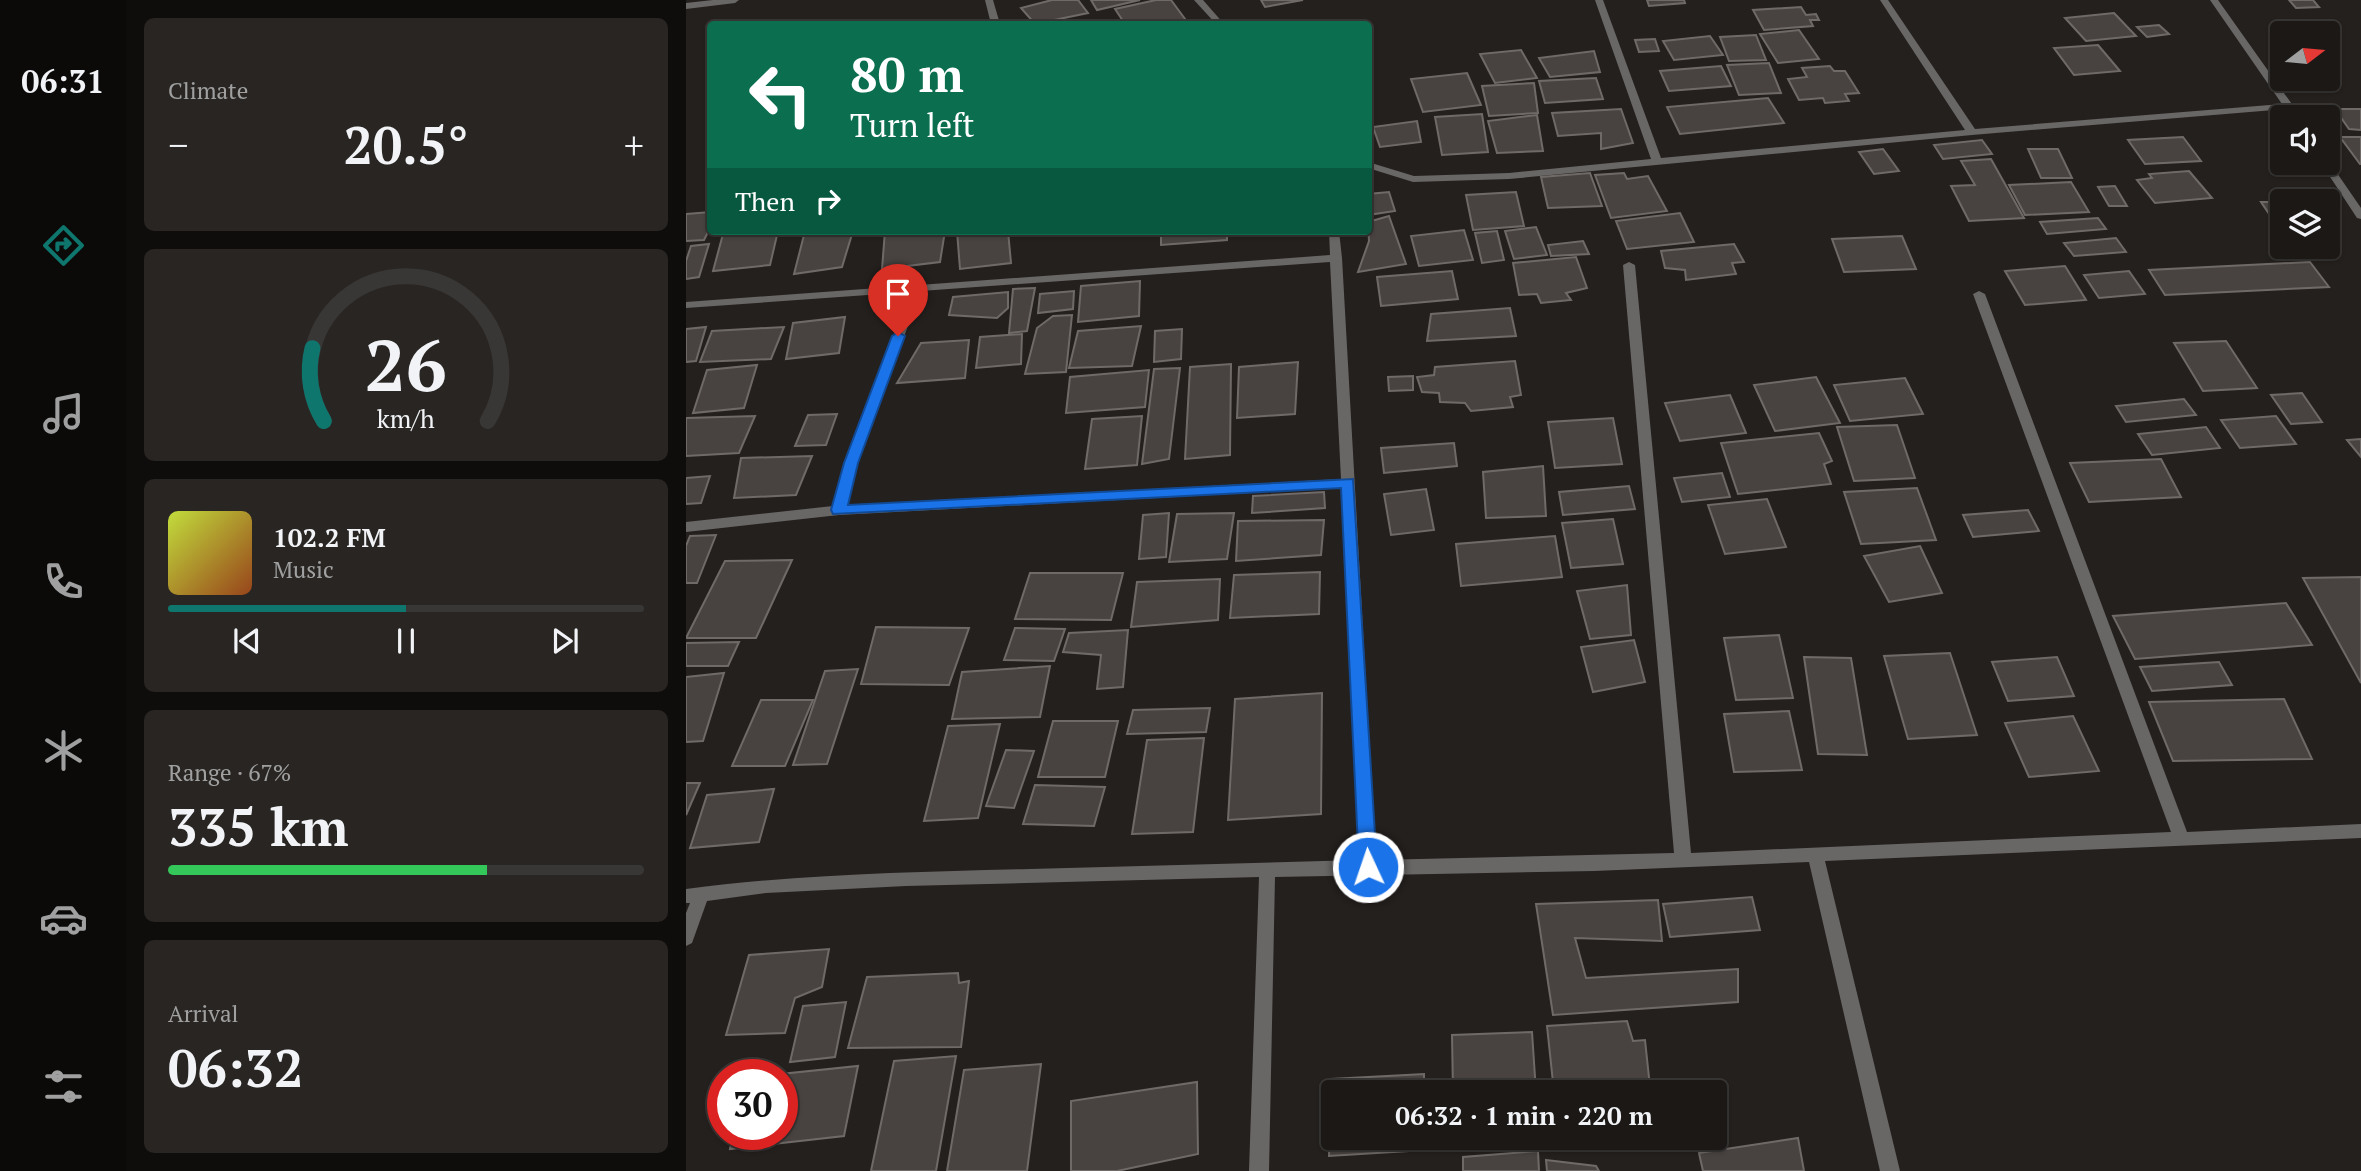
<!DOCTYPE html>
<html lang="en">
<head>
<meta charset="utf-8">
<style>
	body { margin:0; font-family:"PT Serif",serif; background:#282523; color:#f1f3f6; height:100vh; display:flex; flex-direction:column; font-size:26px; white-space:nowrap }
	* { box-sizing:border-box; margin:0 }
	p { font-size:23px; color:#a0a0a1 }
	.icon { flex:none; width:38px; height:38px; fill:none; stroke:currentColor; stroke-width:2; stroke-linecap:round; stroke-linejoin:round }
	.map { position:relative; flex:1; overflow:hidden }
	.side { display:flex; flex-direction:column; gap:18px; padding:18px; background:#0f0d0c; width:560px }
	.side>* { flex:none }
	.top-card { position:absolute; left:21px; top:21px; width:665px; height:214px; border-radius:7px; box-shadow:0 2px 5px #0004,0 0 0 2px #393735; background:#0b6e4f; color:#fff; overflow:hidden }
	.needle { width:46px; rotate:74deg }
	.controls { position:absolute; left:1584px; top:21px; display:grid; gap:14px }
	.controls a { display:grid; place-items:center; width:70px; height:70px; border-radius:7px; background:#1b1816; box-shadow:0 2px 5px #0004,0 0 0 2px #393735; font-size:35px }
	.speed { position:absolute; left:21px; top:1059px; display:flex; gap:14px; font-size:35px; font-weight:700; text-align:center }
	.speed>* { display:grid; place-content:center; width:91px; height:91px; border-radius:50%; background:#1b1816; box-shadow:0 2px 5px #0004,0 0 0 2px #393735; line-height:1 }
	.speed .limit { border:10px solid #d22; background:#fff; color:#111 }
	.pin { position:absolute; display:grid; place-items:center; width:60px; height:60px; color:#fff; margin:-72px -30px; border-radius:50% 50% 50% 0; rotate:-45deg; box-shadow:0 0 7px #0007 }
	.pin .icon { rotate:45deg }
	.me { position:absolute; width:77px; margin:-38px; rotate:357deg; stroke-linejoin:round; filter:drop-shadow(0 0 5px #0008) }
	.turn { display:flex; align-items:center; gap:24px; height:147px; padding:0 28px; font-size:32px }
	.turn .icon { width:91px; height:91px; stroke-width:2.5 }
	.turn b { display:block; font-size:49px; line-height:60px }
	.then { display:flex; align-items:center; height:66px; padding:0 28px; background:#0003; gap:14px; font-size:26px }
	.big { font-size:52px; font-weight:700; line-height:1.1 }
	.side .tile { flex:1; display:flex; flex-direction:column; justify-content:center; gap:10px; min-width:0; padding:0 24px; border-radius:10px; background:#282523 }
	.side .dial { align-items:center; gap:0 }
	.dial svg { height:182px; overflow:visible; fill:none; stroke:#393735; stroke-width:7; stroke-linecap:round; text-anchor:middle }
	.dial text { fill:#f1f3f6; stroke:none }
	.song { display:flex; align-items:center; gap:21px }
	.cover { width:84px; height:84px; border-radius:10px; background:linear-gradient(135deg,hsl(70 70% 55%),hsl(20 70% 35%)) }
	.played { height:7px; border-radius:4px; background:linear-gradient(90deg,#0f766e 50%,#393735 50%) }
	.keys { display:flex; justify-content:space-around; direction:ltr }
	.heat { display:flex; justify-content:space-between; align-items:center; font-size:38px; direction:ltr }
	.charge { height:10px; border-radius:5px; background:linear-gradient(90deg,#34c759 67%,#393735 0) }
	.trip { position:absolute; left:635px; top:1080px; width:406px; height:70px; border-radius:7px; background:#1b1816; box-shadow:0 2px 5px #0004,0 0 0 2px #393735; font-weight:700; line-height:70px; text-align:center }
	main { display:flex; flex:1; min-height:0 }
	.dock { display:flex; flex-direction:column; width:126px; justify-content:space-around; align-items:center; background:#0b0a09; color:#a0a0a1 }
	.dock .icon { width:49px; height:49px }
	.dock .selected { color:#0f766e }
	.dock b { font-size:32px; color:#f1f3f6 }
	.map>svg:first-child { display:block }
	.building { fill:#484341; stroke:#6f6a68; stroke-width:2 }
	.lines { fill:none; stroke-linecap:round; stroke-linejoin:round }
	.minor { fill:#696766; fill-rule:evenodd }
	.route { fill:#1a73e8; stroke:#114b97; stroke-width:2 }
</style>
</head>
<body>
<main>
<nav class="dock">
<b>06:31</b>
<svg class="icon selected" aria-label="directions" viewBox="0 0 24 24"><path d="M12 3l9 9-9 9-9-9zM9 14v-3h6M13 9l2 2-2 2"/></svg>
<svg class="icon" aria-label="music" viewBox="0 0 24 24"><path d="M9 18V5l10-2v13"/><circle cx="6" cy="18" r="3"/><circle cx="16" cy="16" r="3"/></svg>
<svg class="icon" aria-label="phone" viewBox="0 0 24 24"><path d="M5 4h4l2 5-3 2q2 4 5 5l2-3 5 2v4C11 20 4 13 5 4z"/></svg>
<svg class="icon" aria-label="climate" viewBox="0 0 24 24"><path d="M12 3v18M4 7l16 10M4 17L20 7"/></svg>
<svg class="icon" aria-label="car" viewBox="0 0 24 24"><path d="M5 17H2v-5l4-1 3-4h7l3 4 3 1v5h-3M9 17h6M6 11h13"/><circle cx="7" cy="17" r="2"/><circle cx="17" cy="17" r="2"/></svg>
<svg class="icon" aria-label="filters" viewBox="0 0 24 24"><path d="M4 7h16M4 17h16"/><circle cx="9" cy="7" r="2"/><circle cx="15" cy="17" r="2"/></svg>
</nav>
<section class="side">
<div class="tile"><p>Climate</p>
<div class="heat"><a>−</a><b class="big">20.5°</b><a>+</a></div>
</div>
<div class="tile dial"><svg viewBox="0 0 100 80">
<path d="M14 69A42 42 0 1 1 86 69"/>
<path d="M14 69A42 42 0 0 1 9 37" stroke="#0f766e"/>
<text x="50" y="56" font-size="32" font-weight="700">26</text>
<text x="50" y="72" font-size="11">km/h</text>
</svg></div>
<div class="tile">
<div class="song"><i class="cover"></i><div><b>102.2 FM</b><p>Music</p></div></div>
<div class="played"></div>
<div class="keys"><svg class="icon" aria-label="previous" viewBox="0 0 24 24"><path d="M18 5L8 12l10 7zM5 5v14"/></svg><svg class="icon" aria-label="pause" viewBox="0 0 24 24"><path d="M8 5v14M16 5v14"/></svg><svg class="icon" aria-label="next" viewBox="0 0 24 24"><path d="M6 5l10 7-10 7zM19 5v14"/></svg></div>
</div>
<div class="tile"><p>Range · 67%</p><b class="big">335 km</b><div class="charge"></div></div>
<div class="tile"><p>Arrival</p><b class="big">06:32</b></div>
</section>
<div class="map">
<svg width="1675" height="1171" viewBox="0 0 1675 1171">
	<rect width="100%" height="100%" fill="#24201e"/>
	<g class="building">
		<path d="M366 0H392L402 13 349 24 335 8Z"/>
		<path d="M405 0H454L411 10Z"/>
		<path d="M470 0H485L502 23 439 24 429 9Z"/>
		<path d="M575 0H617L579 7Z"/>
		<path d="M961 0H998L999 3 963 6Z"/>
		<path d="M1603 0H1627L1633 7 1610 8Z"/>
		<path d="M1115 7 1120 15 1130 14 1133 20H1124L1127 26 1078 30 1067 10Z"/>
		<path d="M1428 13 1450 36 1400 41 1379 18Z"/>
		<path d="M1473 25 1483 34 1461 37 1451 27Z"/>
		<path d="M1113 30 1133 59 1092 63 1074 34Z"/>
		<path d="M1070 35 1080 60 1043 61 1034 37Z"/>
		<path d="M1024 36 1037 55 988 60 977 41Z"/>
		<path d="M969 39 973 51 953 52 949 40Z"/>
		<path d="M1412 45 1434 71 1388 75 1368 48Z"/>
		<path d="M835 50 851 78 809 83 794 54Z"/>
		<path d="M908 51 914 72 864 77 853 58Z"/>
		<path d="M1083 63 1095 93 1053 95 1041 65Z"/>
		<path d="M1035 66 1045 86 983 91 974 71Z"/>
		<path d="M1144 66 1148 71H1159L1173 93 1159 94 1163 101 1139 103 1137 98 1113 100 1102 79 1121 77 1116 68Z"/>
		<path d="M781 73 795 105 737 112 725 79Z"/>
		<path d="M910 78 917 99 859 103 853 81Z"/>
		<path d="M848 83 852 113 803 116 796 86Z"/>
		<path d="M1082 98 1098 123 994 134 981 107Z"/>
		<path d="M935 109 947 143 915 149V133L872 136 866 113Z"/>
		<path d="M1649 109H1675V130L1663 129Z"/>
		<path d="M796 114 802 152 756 155 749 117Z"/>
		<path d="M851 115 857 151 811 153 802 121Z"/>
		<path d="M731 121 735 142 694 147 687 127Z"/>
		<path d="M1497 137 1515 161 1459 164 1442 140Z"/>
		<path d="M1654 137H1675V164H1674Z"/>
		<path d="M1296 140 1306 154 1257 159 1248 145Z"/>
		<path d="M1197 149 1213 171 1188 174 1173 152Z"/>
		<path d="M1342 149H1372L1386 178H1355Z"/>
		<path d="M1305 159 1338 218 1283 221 1265 186 1289 185 1275 161Z"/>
		<path d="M1503 171 1526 198 1469 203 1451 180 1466 178 1463 174Z"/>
		<path d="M904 173 916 206 862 208 855 177Z"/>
		<path d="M938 173 941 179 962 176 981 211 925 218 909 175Z"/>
		<path d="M1385 182 1403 212 1339 215 1323 185Z"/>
		<path d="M1429 186 1441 206H1423L1412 187Z"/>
		<path d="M703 192 709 211 682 215V194Z"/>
		<path d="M830 192 838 226 787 230 780 195Z"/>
		<path d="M1575 202H1596V233Z"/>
		<path d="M24 212V228L18 240 0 241V214Z"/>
		<path d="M994 213 1008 242 941 249 930 221Z"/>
		<path d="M703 216 720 264 672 272 683 241 682 222Z"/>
		<path d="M1412 218 1420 229 1361 234 1354 222Z"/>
		<path d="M850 227 861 255 828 259 819 231Z"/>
		<path d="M778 230 787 260 733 266 725 236Z"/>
		<path d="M66 231H92L84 265 27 271 37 234Z"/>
		<path d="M167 231 156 267 108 274 118 235Z"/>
		<path d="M199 231H259L254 262 196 269Z"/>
		<path d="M271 231H322L325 263 274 269Z"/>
		<path d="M475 231H541V240L475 245Z"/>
		<path d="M811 231 818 260 796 263 789 233Z"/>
		<path d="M1216 236 1230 269 1158 272 1146 239Z"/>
		<path d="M1430 238 1440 252 1388 256 1378 243Z"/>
		<path d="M897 241 903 254 865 256 862 245Z"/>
		<path d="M23 244 13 277 0 279V261L5 246Z"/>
		<path d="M1048 244 1058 262 1046 263 1050 274 1000 280 999 270 979 268 975 251Z"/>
		<path d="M890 257 901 288 880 293 885 300 855 303 851 294 833 295 827 263Z"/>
		<path d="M1624 262 1643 287 1479 295 1463 270Z"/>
		<path d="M1379 266 1400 300 1339 305 1319 271Z"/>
		<path d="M766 271 772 299 695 306 691 277Z"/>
		<path d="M1443 271 1459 294 1413 298 1398 275Z"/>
		<path d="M454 281 453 316 392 322 395 286Z"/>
		<path d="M349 288 341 331 323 333 327 289Z"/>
		<path d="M388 291 387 309 352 313 354 294Z"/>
		<path d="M322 292V308L311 318 263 315 267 297Z"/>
		<path d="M824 308 830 336 741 341 745 314Z"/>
		<path d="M386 315 380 372 339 374 351 328 367 316Z"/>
		<path d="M159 317 153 353 100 359 107 323Z"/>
		<path d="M455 326 446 366 383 368 392 331Z"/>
		<path d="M20 327 10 361 0 362V329Z"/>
		<path d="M98 327 85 359 14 362 26 331Z"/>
		<path d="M496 329 495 359 468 362 469 331Z"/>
		<path d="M336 334 335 364 290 368 294 337Z"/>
		<path d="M283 340 279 378 211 383 235 343Z"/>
		<path d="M1540 341 1571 388 1517 391 1488 343Z"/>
		<path d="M829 361 835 395 824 397 827 407 785 411 779 403 754 402 753 393 736 392 731 377 748 375 749 367Z"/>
		<path d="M612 362 609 414 551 418 553 367Z"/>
		<path d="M545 364 544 455 499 459 504 367Z"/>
		<path d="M71 365 58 408 7 413 21 370Z"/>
		<path d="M494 368 483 459 456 464 468 369Z"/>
		<path d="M463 370 459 407 380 413 384 377Z"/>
		<path d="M727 376V390L703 391 702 377Z"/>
		<path d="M1130 377 1154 423 1089 431 1068 385Z"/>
		<path d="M1219 378 1237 414 1164 421 1148 385Z"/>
		<path d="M1616 393 1636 422 1605 424 1585 395Z"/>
		<path d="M1044 395 1060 433 994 441 979 403Z"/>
		<path d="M1498 399 1510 415 1440 422 1430 406Z"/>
		<path d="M151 414 140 445 109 446 122 415Z"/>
		<path d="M69 416 53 453 0 456V418Z"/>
		<path d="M456 416 451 465 399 469 406 419Z"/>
		<path d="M1590 416 1610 444 1554 448 1535 420Z"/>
		<path d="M927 418 936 464 869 468 862 422Z"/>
		<path d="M1211 425 1229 478 1168 481 1151 427Z"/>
		<path d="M1520 427 1534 448 1466 455 1452 434Z"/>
		<path d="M1133 433 1146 461 1138 464 1145 484 1052 494 1035 443Z"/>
		<path d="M1675 439V457L1661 440Z"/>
		<path d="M768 443 771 466 698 473 695 448Z"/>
		<path d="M126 456 110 495 48 498 55 458Z"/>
		<path d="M1475 459 1495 497 1403 502 1384 463Z"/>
		<path d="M857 466 860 516 800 518 797 472Z"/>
		<path d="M1036 473 1044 497 996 502 988 478Z"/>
		<path d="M24 476 15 503 0 504V478Z"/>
		<path d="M943 486 949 509 877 515 873 492Z"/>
		<path d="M1231 488 1250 540 1175 544 1158 492Z"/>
		<path d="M740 489 748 530 705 535 698 494Z"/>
		<path d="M638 492 639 508 566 513 567 496Z"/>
		<path d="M1081 499 1100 547 1039 554 1022 505Z"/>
		<path d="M1342 510 1353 531 1287 537 1277 515Z"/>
		<path d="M483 513 480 557 453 559 457 515Z"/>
		<path d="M548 513 541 559 483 562 491 514Z"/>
		<path d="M927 519 937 564 885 568 876 523Z"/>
		<path d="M638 520 635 555 550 561 552 521Z"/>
		<path d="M30 535 11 583H0V546L4 536Z"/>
		<path d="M869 536 876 577 775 586 770 544Z"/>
		<path d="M1234 546 1256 593 1203 602 1178 556Z"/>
		<path d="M106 560 70 638H0L39 561Z"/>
		<path d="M634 572 633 614 544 618 548 575Z"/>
		<path d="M344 573H437L425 620 329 619Z"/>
		<path d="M1675 577V683L1617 578Z"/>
		<path d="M534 579 532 620 445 627 451 582Z"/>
		<path d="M941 585 945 635 904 639 891 591Z"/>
		<path d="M1600 603 1626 645 1449 659 1427 616Z"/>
		<path d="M190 627 283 628 263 685 175 684Z"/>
		<path d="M329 628 379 629 368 661 318 660Z"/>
		<path d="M442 630 437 687 411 689 415 655 377 652 383 633Z"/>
		<path d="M1093 635 1107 698 1050 700 1038 638Z"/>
		<path d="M948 640 959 682 907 692 895 647Z"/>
		<path d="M53 642 42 666H0V643Z"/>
		<path d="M1264 653 1291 735 1222 739 1198 656Z"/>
		<path d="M1118 657 1165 658 1181 755 1132 754Z"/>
		<path d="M1371 657 1388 696 1322 701 1306 662Z"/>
		<path d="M1533 662 1546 685 1466 691 1454 667Z"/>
		<path d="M364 666 354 717 266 719 276 672Z"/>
		<path d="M172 669 141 764 107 765 139 671Z"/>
		<path d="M38 673 17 741 0 742V677Z"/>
		<path d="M636 693 635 814 542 820 549 699Z"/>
		<path d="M1598 699 1626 759 1487 761 1463 702Z"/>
		<path d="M75 700H127L99 766H46Z"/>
		<path d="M524 708 520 732 441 734 447 710Z"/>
		<path d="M1103 711 1116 770 1048 772 1038 714Z"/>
		<path d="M1387 716 1413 771 1343 777 1319 723Z"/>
		<path d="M367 721H432L419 777H352Z"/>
		<path d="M314 724 292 818 238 821 262 726Z"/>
		<path d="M518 738 507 832 446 834 461 740Z"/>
		<path d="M320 750 348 751 328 808 300 806Z"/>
		<path d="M0 783H14L0 815Z"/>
		<path d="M349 785 419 787 408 826 337 824Z"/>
		<path d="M88 789 73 842 4 848 21 795Z"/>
		<path d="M1066 897 1074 930 984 937 977 904Z"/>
		<path d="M972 900 976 941 889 938 900 978 1052 969V1002L867 1015 850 904Z"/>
		<path d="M143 949 136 987 109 998 99 1033 40 1035 63 955Z"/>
		<path d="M272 973 273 983 283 981 275 1047 162 1048 181 977Z"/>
		<path d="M160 1002 149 1057 104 1062 117 1006Z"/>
		<path d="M941 1021 947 1041 959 1040 964 1087 947 1092H868L861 1026Z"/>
		<path d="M846 1032 850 1092H767L766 1035Z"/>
		<path d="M270 1056 250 1171H185L208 1061Z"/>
		<path d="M355 1064 341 1171H261L278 1070Z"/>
		<path d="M172 1066 158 1136 44 1149 47 1134H96L95 1074Z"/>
		<path d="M738 1074V1092H648V1138H739V1150L643 1156 645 1079Z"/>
		<path d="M511 1082 512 1154 431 1171H385V1101Z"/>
		<path d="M1112 1138 1118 1171H1017L1013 1153Z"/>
		<path d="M852 1151 853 1171H777V1157Z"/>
		<path d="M860 1160 910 1166 913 1171H861Z"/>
	</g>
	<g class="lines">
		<g class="minor">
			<path d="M27 0H53L49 3 0 9V3Z"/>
			<path d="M299 0H307L314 24H305Z"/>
			<path d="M508 0H517L538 24H530Z"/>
			<path d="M909 0H917L975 158 1279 130 1194 0H1202L1289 129 1596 104 1524 0H1532L1615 117H1605L1600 109 1286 135 823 179 727 182 682 168V162L728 176 823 173 965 159Z"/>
			<path d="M1642 160 1675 208V219L1671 218 1635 163H1642Z"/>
			<path d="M643 231H653L656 258 690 860 988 853 937 265 943 262 949 265 1005 853 1485 832 1287 294 1293 291 1299 294 1501 832 1675 824V838L1139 861 1214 1171H1194L1123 862 908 871 589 877 583 1171H563L573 877 220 886 80 893 21 901 6 943 0 946V913L4 903H0V889C114 874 229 872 344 869 454 866 564 863 673 860L655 488 153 515 0 532V522L147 506 159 463 224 292 0 308V302L644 255ZM644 262 655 479 161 505 171 463 235 291Z"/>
		</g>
	</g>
	<path class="route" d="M212 332 219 336 172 463 162 505 667 479 691 867 689 872 682 875 675 872 673 867 655 488 147 514 145 510 158 463 206 336Z"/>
</svg>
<div class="controls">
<a><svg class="needle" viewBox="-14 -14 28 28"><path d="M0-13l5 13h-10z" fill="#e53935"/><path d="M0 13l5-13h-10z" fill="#a0a0a1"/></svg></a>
<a><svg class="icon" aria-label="sound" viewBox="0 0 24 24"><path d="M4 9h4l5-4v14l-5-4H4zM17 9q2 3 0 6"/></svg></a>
<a><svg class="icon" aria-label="layers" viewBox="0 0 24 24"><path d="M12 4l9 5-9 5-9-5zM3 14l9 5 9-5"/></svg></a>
</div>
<div class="speed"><div class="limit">30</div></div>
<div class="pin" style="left:212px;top:336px;background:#d93025"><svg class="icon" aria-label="arrive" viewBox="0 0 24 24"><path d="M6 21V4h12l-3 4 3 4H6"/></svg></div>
<svg class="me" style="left:682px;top:867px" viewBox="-20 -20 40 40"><circle r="17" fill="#1a73e8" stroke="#fff" stroke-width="3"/><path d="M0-11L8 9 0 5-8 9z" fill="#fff"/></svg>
<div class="trip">06:32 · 1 min · 220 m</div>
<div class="top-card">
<div class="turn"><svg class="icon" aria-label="left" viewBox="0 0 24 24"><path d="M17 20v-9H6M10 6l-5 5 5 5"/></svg><div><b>80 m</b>Turn left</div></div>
<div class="then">Then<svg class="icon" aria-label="right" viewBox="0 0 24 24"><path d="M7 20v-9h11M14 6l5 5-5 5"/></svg></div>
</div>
</div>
</main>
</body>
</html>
